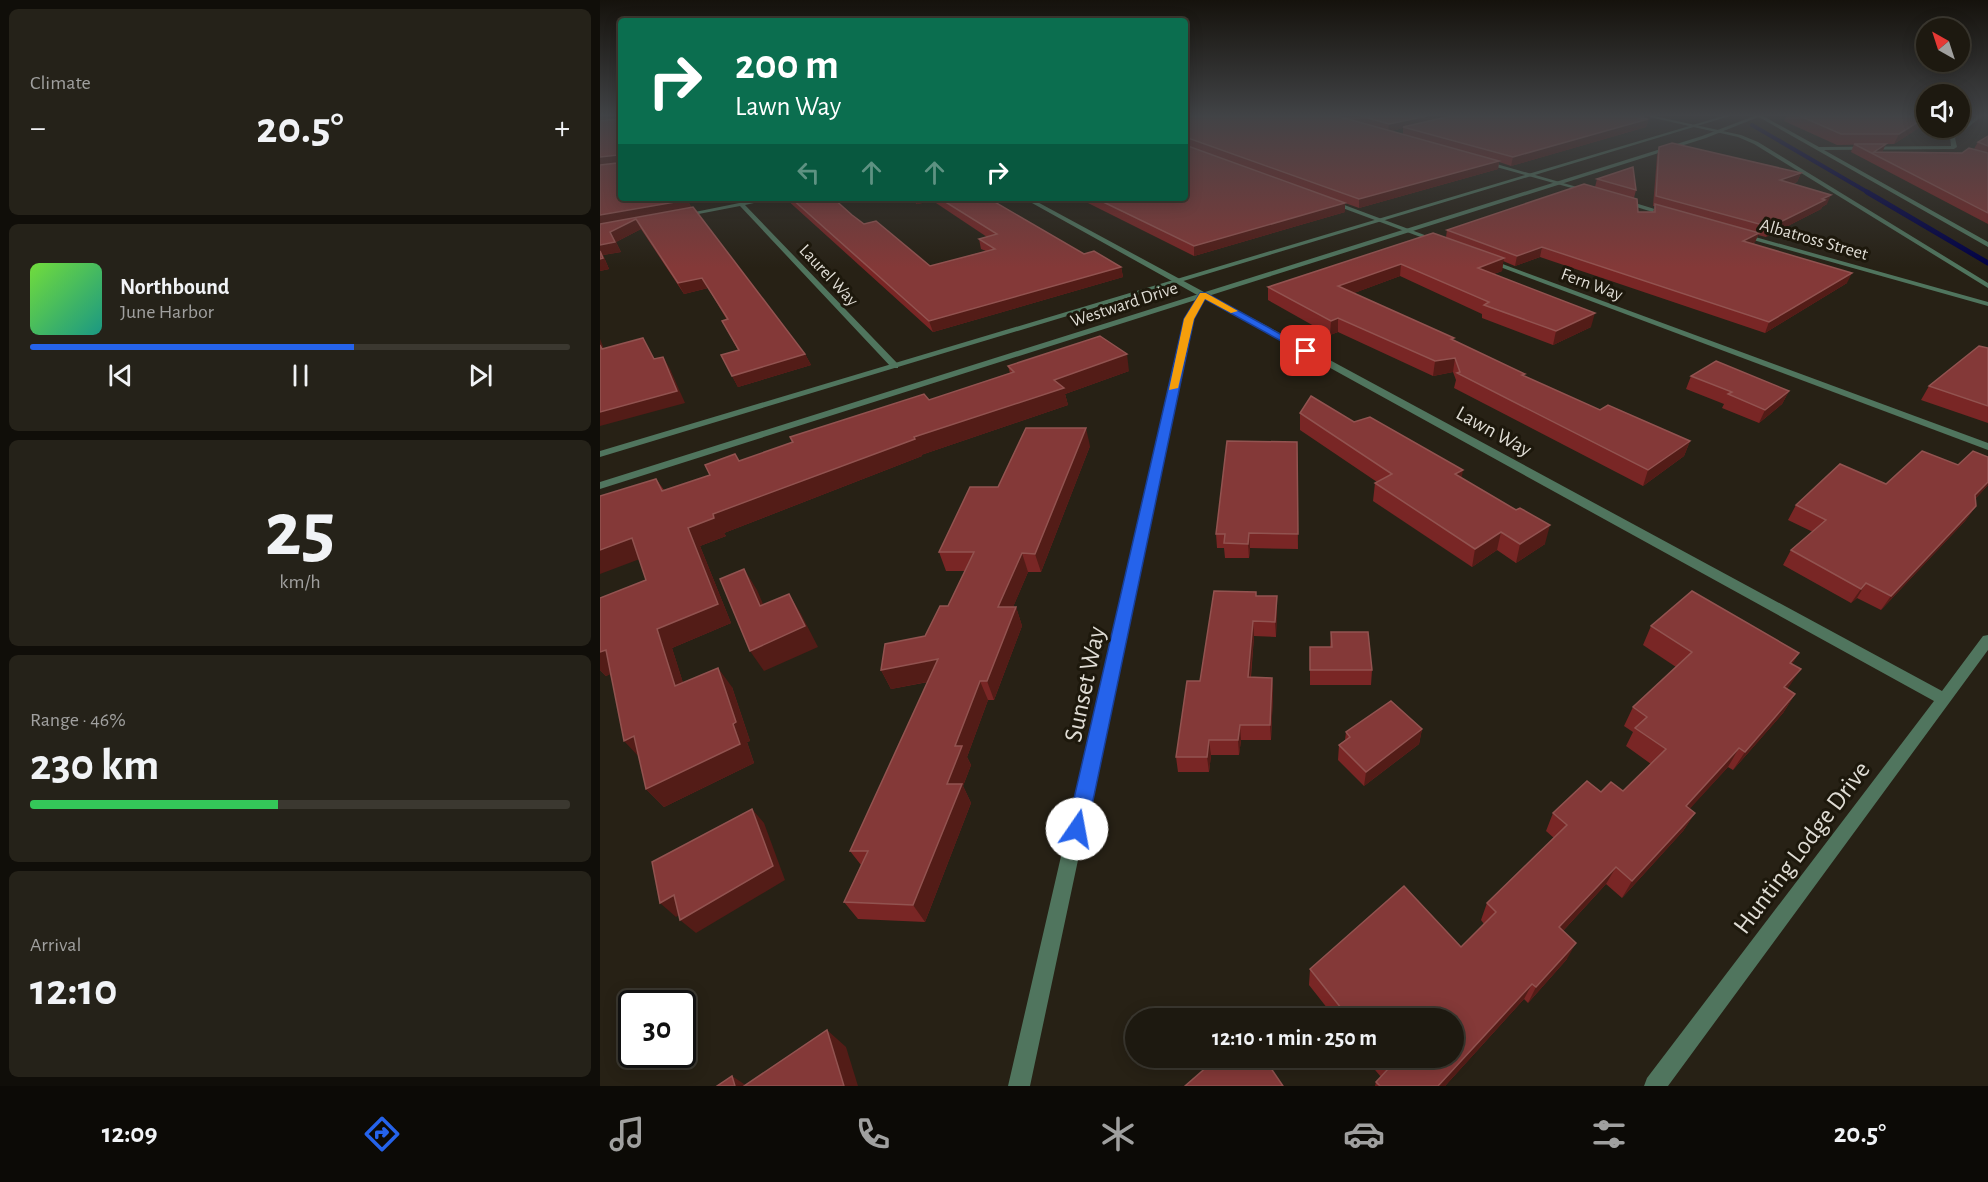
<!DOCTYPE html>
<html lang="en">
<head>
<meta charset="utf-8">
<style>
	body { margin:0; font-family:"Alegreya Sans",sans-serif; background:#252219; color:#f1f3f6; height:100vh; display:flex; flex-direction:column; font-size:22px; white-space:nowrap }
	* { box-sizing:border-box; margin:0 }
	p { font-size:20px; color:#a0a09f }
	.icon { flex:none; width:33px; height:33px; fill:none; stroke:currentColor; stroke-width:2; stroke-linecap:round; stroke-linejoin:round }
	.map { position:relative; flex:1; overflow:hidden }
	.panel { display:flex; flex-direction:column; gap:9px; padding:9px; background:#100e09; width:600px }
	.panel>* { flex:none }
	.guide { position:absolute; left:18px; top:18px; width:570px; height:183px; border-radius:6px; box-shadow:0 3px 15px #0003,0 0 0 2px #3b3830; background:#0b6e4f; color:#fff; overflow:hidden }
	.needle { width:39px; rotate:321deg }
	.tools { position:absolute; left:1316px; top:18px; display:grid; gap:12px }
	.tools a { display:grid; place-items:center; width:54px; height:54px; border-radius:50%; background:#1d1910; box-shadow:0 3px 15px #0003,0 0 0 2px #3b3830; font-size:30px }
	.speed { position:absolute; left:18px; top:990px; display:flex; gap:12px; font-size:30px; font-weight:700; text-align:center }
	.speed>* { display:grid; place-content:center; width:78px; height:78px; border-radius:50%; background:#1d1910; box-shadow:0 3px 15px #0003,0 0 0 2px #3b3830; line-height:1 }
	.speed .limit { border:3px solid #111; border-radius:9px; background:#fff; color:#111 }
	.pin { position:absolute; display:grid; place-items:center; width:51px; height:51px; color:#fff; margin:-26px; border-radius:12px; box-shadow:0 3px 9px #0006 }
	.me { position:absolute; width:66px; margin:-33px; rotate:12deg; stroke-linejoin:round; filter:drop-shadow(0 0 4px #0008) }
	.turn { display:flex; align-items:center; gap:21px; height:126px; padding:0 18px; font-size:27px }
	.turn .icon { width:78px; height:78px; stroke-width:2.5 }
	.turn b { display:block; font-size:42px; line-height:51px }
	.lanes { display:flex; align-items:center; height:57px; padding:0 18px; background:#0003; justify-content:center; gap:30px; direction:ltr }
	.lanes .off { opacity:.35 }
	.big { font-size:45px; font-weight:700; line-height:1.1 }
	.panel .tile { flex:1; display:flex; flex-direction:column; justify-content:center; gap:9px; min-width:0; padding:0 21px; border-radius:9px; background:#252219 }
	.panel .dial { align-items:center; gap:0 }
	.dial b { font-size:78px; line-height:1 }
	.song { display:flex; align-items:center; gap:18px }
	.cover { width:72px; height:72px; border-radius:9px; background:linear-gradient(135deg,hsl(100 70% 55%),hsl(170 70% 35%)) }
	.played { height:6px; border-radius:3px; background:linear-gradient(90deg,#2563eb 60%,#3b3830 60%) }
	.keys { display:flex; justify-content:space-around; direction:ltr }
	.heat { display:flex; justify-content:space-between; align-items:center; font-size:33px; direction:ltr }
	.charge { height:9px; border-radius:4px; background:linear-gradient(90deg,#34c759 46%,#3b3830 0) }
	.trip { position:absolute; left:525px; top:1008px; width:339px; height:60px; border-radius:30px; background:#1d1910; box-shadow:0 3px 15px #0003,0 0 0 2px #3b3830; font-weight:700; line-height:60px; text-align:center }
	.menu { display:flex; height:96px; justify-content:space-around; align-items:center; background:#0c0a06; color:#a0a09f }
	.menu .icon { width:42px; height:42px }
	.menu .current { color:#2563eb }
	.menu b { font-size:27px; color:#f1f3f6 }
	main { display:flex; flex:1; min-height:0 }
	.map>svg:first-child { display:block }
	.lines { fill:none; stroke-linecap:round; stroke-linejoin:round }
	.stream-far1 { stroke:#010146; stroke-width:4 }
	.stream { stroke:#010146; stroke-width:5 }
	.minor { fill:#50755e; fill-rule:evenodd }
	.tertiary { fill:#50755e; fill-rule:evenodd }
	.wall { fill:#792625; fill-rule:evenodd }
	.shaded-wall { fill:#531c17 }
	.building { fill:#843938; stroke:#925350; stroke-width:1.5 }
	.route { fill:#2563eb; stroke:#184099; stroke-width:1.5 }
	.slow { fill:#f59e0b }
	.labels { text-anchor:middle; stroke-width:6; stroke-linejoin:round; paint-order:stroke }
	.far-street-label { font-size:18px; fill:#dfdcd4; stroke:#1d180c }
	.street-label { font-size:21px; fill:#dfdcd4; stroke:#1d180c }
	.near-street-label { font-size:26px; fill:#dfdcd4; stroke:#1d180c }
</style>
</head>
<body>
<main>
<section class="panel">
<div class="tile"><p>Climate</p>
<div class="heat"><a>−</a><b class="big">20.5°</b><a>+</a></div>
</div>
<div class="tile">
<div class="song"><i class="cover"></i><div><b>Northbound</b><p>June Harbor</p></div></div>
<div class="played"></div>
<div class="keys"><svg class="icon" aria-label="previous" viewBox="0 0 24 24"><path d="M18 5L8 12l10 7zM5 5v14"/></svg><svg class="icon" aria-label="pause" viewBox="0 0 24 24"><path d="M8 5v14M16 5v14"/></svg><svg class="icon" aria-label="next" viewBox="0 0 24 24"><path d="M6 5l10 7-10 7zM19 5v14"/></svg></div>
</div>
<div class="tile dial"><b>25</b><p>km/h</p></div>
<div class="tile"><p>Range · 46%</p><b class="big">230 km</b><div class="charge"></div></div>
<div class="tile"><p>Arrival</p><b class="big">12:10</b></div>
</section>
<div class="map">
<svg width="1388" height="1086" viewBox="0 0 1388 1086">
	<rect width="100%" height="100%" fill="#272115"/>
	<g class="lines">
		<path class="stream-far1" d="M1152 125 1269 193"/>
		<path class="stream" d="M1267 192 1388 263"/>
		<g class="minor">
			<path d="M1045 116H1054L1141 135 1158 142 1388 283V288L1154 144 1138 137Z"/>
			<path d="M1157 116H1163L1219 147 1351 146 1350 137 1377 116H1382L1355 138 1357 147 1354 149 1224 150 1388 242V247Z"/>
			<path d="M882 161H886L991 191 986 192 882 163Z"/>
			<path d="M164 198H176L145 205 298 364V368H292L140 206 83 217 80 215Z"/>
			<path d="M423 198H430L1342 691 1383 636 1388 635V650L1068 1086H1044L1047 1078 1334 701 605 299 593 319 430 1086H408L585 319 599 296Z"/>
			<path d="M1022 199 1071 214 1072 215 1069 217 1020 202Z"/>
			<path d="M731 200 838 240 839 241 834 242 729 203Z"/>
			<path d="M1141 233 1388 302V306L1139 236 1138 235Z"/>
			<path d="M889 259 1388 443V450L887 262V260Z"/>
		</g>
		<g class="tertiary">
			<path d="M1123 116H1130L0 457V451Z"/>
			<path d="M1154 116H1161L1106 138 0 489V482L1102 136Z"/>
		</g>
	</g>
	<g class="wall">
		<path d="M0 116 21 198H115L89 203 91 207 205 354 211 365 138 387 121 355 138 350 122 321 127 320 108 288 84 294 41 229 16 242 21 252 3 255 9 269 0 271Z"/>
		<path d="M585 116H1050L1046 127 911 166 899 162 898 169 759 208 745 203V212L594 256 478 198H585ZM803 128V134L791 131Z"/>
		<path d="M1186 116H1326V123L1294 144 1237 145 1184 121Z"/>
		<path d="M1388 136V224L1251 152 1254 144H1286L1282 152 1362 153 1374 149 1378 142Z"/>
		<path d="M1059 147 1201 173 1197 182 1192 184 1227 204 1222 207 1221 209 1166 237 1158 235 1155 242 1153 243 1247 283 1165 333 940 257 915 266 903 261 902 271 894 274 991 327 953 345 882 318V314L800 276 754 293 854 340 924 376 1000 410 1090 441 1084 456 1043 486 854 388 856 380 853 372 833 376 738 332 730 335 668 300V287L846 237 847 230 995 187 997 179 1036 190 1034 198 1038 212H1053L1055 206H1053L1057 156Z"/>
		<path d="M185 198H233L252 215 264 224 330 266 386 251 381 249 379 239 387 237 333 201 317 204 308 198H388L484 254 521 267 523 277 333 332Z"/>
		<path d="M1388 348V423L1321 400 1329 386Z"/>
		<path d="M408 366 529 371 465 394 468 405 321 455 322 456 124 533 126 536 100 546 131 623 72 648 83 683 132 687 150 741 147 742 154 763 64 807 46 789 39 757 10 674 6 676 0 670V598L46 580 39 559 56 479 64 490 110 475 139 461 192 443 190 437 329 400 410 373Z"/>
		<path d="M1091 376 1189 391 1182 404 1159 423 1122 408 1124 404 1086 389Z"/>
		<path d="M700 413 754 422 861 478 945 544 916 563 897 550 872 567 773 501 775 483 777 482 700 430Z"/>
		<path d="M697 442 698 549 650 548 649 558H625L624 548H617L616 534Z"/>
		<path d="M490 446 441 572H428L413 607H416L422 626 394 700H388L367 757 371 765 363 786 371 803 325 922 258 919 244 902 261 865 250 851 328 682 291 689 281 670 325 636 348 606 365 571H346L339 552 398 487Z"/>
		<path d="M1286 484 1388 485 1375 499 1376 506 1365 521 1281 610 1257 598 1251 603 1183 565 1191 550 1213 532 1188 520 1196 505Z"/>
		<path d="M657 596H677L676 637 654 636 651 677 672 678 673 693 671 740H641L639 755H611L609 772H578L576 757 600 681Z"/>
		<path d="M1051 626 1199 653 1192 664 1187 689 1195 694 1183 713 1133 770 1128 767 1089 809 1095 813 1083 831 1022 898 1006 884 963 931 967 959 928 1003 924 999 845 1086H775L776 1082 781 1077 765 1058H854V1018H735L709 985 710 969 861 947 884 924 881 920 887 903 954 838 946 831 953 813 1001 792 1023 791 1051 764 1026 746 1033 732 1024 726 1033 707 1076 667 1043 645Z"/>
		<path d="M731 632 772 670 771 685H710V647H730Z"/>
		<path d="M822 729 819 744 764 786 738 760 739 745 745 740 746 732Z"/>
	</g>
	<g class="shaded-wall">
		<path d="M0 116H20L21 117 0 123Z"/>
		<path d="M827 116H860L803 127V128L788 132 789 124Z"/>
		<path d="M1044 116H1050L1046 127 911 166 913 157Z"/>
		<path d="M1326 117V123L1294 144 1299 134Z"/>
		<path d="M1286 144 1282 152H1274Z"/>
		<path d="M18 155 21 163 0 166V157Z"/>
		<path d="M899 161 898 169 759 208V199Z"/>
		<path d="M1201 173 1197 182 1176 189 1180 180Z"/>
		<path d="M1231 195 1227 204 1222 207 1221 209 1166 237 1170 227Z"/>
		<path d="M85 198H115L89 203 92 209 0 226V215Z"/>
		<path d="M315 198H332L333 201 317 204Z"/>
		<path d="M745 203V212L594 256V246Z"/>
		<path d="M36 219 41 229 16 242 21 252 3 255 9 269 0 271V245L10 232Z"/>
		<path d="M1159 233 1155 242 1139 250 1143 241Z"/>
		<path d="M942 247 940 257 915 266 917 256Z"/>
		<path d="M904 258 902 271 876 280 878 268Z"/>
		<path d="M801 264 800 276 738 299V286Z"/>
		<path d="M521 267 523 277 333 332 329 321Z"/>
		<path d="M1252 273 1247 283 1165 333 1169 322Z"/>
		<path d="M102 278 108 288 84 294 78 283Z"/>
		<path d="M995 313 991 327 953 345 956 331Z"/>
		<path d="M738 318V332L730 335 731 321Z"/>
		<path d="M0 339 9 361 2 349 0 345Z"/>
		<path d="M205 354 211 365 138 387 132 376Z"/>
		<path d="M527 354 529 371 465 394 468 405 321 455 322 456 124 533 126 536 100 546 131 623 72 648 90 705 75 686 57 629 88 528 113 514 314 437 454 380Z"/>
		<path d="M63 357 70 369 85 403 0 426V412Z"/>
		<path d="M855 358 853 372 833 376 835 361Z"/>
		<path d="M1189 391 1182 404 1159 423 1165 410Z"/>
		<path d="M486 428 490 446 441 572 435 554Z"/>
		<path d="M1090 441 1084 456 1043 486 1048 470Z"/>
		<path d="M863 470 860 487 855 474Z"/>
		<path d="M1388 482V485L1365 510 1375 495Z"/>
		<path d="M1376 506 1365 521 1281 610 1291 596Z"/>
		<path d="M950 525 945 544 916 563 920 544Z"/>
		<path d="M901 532 897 550 872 567 875 549Z"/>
		<path d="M649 533 650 548 649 558 648 544Z"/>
		<path d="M32 538 45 557 0 574V550Z"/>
		<path d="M422 553 428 572 405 626 398 607Z"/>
		<path d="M144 569 157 590 173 627 160 606Z"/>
		<path d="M1266 583 1257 598 1251 603 1261 589Z"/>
		<path d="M189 594 201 614 218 647 164 671 150 651Z"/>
		<path d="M677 596V611L676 637 675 622Z"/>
		<path d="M416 607 422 626 394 700 387 681Z"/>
		<path d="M653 621 654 636 649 692 648 677Z"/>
		<path d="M6 650 22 669 6 676 0 670V652Z"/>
		<path d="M1199 653 1187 672 1190 663Z"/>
		<path d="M338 659 347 678 291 689 281 670Z"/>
		<path d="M118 668 132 687 150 741 147 742 154 763 64 807 46 789 133 724Z"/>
		<path d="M1201 669 1188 688 1172 706 1184 687Z"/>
		<path d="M672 678 673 693 671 740 670 725Z"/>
		<path d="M380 681 388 700 367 757 371 765 363 786 371 803 325 922 313 905 355 746Z"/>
		<path d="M1195 694 1183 713 1133 770 1145 752Z"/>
		<path d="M640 725 641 740 639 755 638 740Z"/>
		<path d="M822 729 819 744 764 786 766 772Z"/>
		<path d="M34 736 41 759 24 741Z"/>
		<path d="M609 740 611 755 609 772 607 757Z"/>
		<path d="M1139 748 1128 767 1075 825 1086 806Z"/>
		<path d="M152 809 164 823 185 880 96 933 80 920Z"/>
		<path d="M1095 813 1083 831 1022 898 1032 881Z"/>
		<path d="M1016 867 1006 884 951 944 959 927Z"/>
		<path d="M74 895 89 909 76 917 60 903Z"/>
		<path d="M976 943 967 959 928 1003 936 987Z"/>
		<path d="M932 984 924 999 845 1086H838Z"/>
		<path d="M227 1030 246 1047 258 1086H244Z"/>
		<path d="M132 1076 147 1086H135Z"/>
	</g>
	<g class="building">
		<path d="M18 116H21V198H86L87 200 0 215V165L17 163 18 155 0 157V121L18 119Z"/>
		<path d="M585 116H737L899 161 759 199 585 137Z"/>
		<path d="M761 116H827L789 124Z"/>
		<path d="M851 116H1044L1040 118 1048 119 913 157 803 127Z"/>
		<path d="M1200 116H1326V117L1299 134H1241Z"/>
		<path d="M1388 136V146L1378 142Z"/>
		<path d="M1072 143 1201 173 1180 180 1231 195 1222 199 1225 200 1170 227 1056 196 1059 147Z"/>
		<path d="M1254 144H1286L1274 152 1362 153 1369 148 1388 153V213Z"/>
		<path d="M585 145 745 203 594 246 495 198H585Z"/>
		<path d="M1033 167 1036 190 997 179Z"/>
		<path d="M984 184 1037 199 1038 212H1055V204L1159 233 1143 241 1252 273 1169 322 942 247 917 256 847 230Z"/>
		<path d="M191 198H233L252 215 264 224 276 221 330 266 395 249 379 239 397 234 339 198H388L484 254 494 251 521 267 329 321Z"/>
		<path d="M93 207 205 354 132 376 121 355 139 350 122 321 128 319 102 278 78 283 36 219 10 232 15 242 0 245V224Z"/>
		<path d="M833 233 904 258 878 268 995 313 956 331 884 305 889 302 801 264 738 286 854 338 851 339 925 374 922 375 1000 410 1008 405 1090 441 1048 470 857 373 860 372 855 358 835 361 738 318 731 321 668 287Z"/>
		<path d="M0 251 3 258 0 259Z"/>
		<path d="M500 336 527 354 454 380 464 388 314 437 315 439 113 514 114 518 88 528 118 604 57 629 75 686 118 668 136 722 133 724 140 744 46 789 34 736 24 741 6 650 0 652V598L46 580 32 538 0 550V496L56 479 62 491 110 475 105 465 135 454 139 461 193 442 190 437 324 394 329 400 414 372 408 366Z"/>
		<path d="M43 338 54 359 63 357 77 391 0 412V345L2 349Z"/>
		<path d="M1379 346 1388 348V406L1329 386Z"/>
		<path d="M1116 361 1189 391 1165 410 1128 394 1132 392 1091 376Z"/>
		<path d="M711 396 754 422 770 417 863 470 855 474 916 510 920 508 950 525 920 544 901 532 875 549 775 483 792 474 700 413Z"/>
		<path d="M426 428H486L435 554 422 553 398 607H416L387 681H380L355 746H362L347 784H362L313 905 244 902 268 851H250L338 659 281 670 285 644 325 636 340 606H348L374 552H339L370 487H398Z"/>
		<path d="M627 441 697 442 698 534 649 533 648 544 624 543 625 534H616Z"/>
		<path d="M1322 451 1358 465 1373 451 1388 457V482L1375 495 1376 506 1291 596 1266 583 1261 589 1191 550 1226 520 1196 505 1240 464 1286 484Z"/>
		<path d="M144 569 160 606 189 594 205 626 150 651 120 579Z"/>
		<path d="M614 591 656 592V596H677L675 622 653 621 648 677 672 678 670 725H640L638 740H609L607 757H576L587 681H600Z"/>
		<path d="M1092 591 1199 653 1190 663 1201 669 1184 687 1195 694 1145 752 1139 748 1086 806 1095 813 1032 881 1016 867 959 927 976 943 936 987 932 984 838 1086H780L776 1082 788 1069 779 1058H854V1018H749L710 969 804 886 861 947 896 912 887 903 967 825 953 813 987 781 1001 792 1011 782 1023 791 1066 749 1035 728 1047 717 1033 707 1092 652 1051 626Z"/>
		<path d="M731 632H768L772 670H710V647H732Z"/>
		<path d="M791 701 822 729 766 772 739 745 750 737 746 732Z"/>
		<path d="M152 809 173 866 80 920 74 895 60 903 52 862Z"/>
		<path d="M227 1030 244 1086H144Z"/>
		<path d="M617 1058H664L683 1086H585Z"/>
		<path d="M132 1076 135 1086H117Z"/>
	</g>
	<linearGradient id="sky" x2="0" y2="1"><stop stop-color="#15120c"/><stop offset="0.43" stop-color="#414346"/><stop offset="1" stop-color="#414346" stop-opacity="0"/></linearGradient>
	<rect width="1388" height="268" fill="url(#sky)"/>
	<path class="route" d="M600 293H606L711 351 703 353 605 299 594 319 487 829 484 835 477 838 470 835 467 829 584 319Z"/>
	<path class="slow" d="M600 293H606L638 311 631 313 605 299 594 319 578 388 569 390 584 319Z"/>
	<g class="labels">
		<g class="far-street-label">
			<text transform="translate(1214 239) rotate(16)" y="6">Albatross Street</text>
			<text transform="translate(229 275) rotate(47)" y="6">Laurel Way</text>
			<text transform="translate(992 284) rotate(20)" y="6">Fern Way</text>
			<text transform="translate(524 304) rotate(-18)" y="6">Westward Drive</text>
		</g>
		<g class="street-label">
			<text transform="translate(894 431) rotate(29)" y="7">Lawn Way</text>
		</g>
		<g class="near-street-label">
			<text transform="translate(484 684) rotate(-78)" y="9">Sunset Way</text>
			<text transform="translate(1201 847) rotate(-53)" y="9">Hunting Lodge Drive</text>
		</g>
	</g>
</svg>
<div class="tools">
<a><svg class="needle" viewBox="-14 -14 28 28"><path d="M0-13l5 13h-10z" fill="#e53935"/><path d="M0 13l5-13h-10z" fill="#a0a09f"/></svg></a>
<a><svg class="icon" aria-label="sound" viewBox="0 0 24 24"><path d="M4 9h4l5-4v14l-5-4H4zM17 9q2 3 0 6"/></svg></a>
</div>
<div class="speed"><div class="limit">30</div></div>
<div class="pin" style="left:706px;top:351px;background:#d93025"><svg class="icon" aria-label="arrive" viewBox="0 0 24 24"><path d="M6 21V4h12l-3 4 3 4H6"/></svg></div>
<svg class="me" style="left:477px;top:829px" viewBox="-20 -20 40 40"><circle r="19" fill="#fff"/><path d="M0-13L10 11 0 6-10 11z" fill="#2563eb"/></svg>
<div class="trip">12:10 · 1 min · 250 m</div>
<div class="guide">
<div class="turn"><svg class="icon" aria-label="right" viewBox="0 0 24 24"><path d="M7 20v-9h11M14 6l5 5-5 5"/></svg><div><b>200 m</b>Lawn Way</div></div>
<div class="lanes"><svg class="icon off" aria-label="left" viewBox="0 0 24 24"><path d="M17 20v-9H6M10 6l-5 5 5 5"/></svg><svg class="icon off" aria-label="ahead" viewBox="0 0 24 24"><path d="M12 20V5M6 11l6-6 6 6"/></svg><svg class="icon off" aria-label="ahead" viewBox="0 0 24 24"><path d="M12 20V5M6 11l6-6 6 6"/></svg><svg class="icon" aria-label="right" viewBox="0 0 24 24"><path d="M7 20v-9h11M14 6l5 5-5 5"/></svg></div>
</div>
</div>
</main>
<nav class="menu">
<b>12:09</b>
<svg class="icon current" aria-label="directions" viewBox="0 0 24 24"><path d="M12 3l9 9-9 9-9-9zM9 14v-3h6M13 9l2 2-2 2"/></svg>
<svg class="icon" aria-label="music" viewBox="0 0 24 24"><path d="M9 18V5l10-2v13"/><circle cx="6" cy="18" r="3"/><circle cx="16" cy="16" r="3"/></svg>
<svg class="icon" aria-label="phone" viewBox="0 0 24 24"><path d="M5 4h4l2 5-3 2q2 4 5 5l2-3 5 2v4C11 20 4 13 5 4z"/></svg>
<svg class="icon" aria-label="climate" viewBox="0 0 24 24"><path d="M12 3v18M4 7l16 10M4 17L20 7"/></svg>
<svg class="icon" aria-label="car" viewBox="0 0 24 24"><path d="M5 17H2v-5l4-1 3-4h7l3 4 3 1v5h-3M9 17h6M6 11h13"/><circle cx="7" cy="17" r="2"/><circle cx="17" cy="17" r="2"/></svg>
<svg class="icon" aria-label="filters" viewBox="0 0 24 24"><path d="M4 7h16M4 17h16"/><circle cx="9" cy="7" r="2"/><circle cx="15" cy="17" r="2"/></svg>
<b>20.5°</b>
</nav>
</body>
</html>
